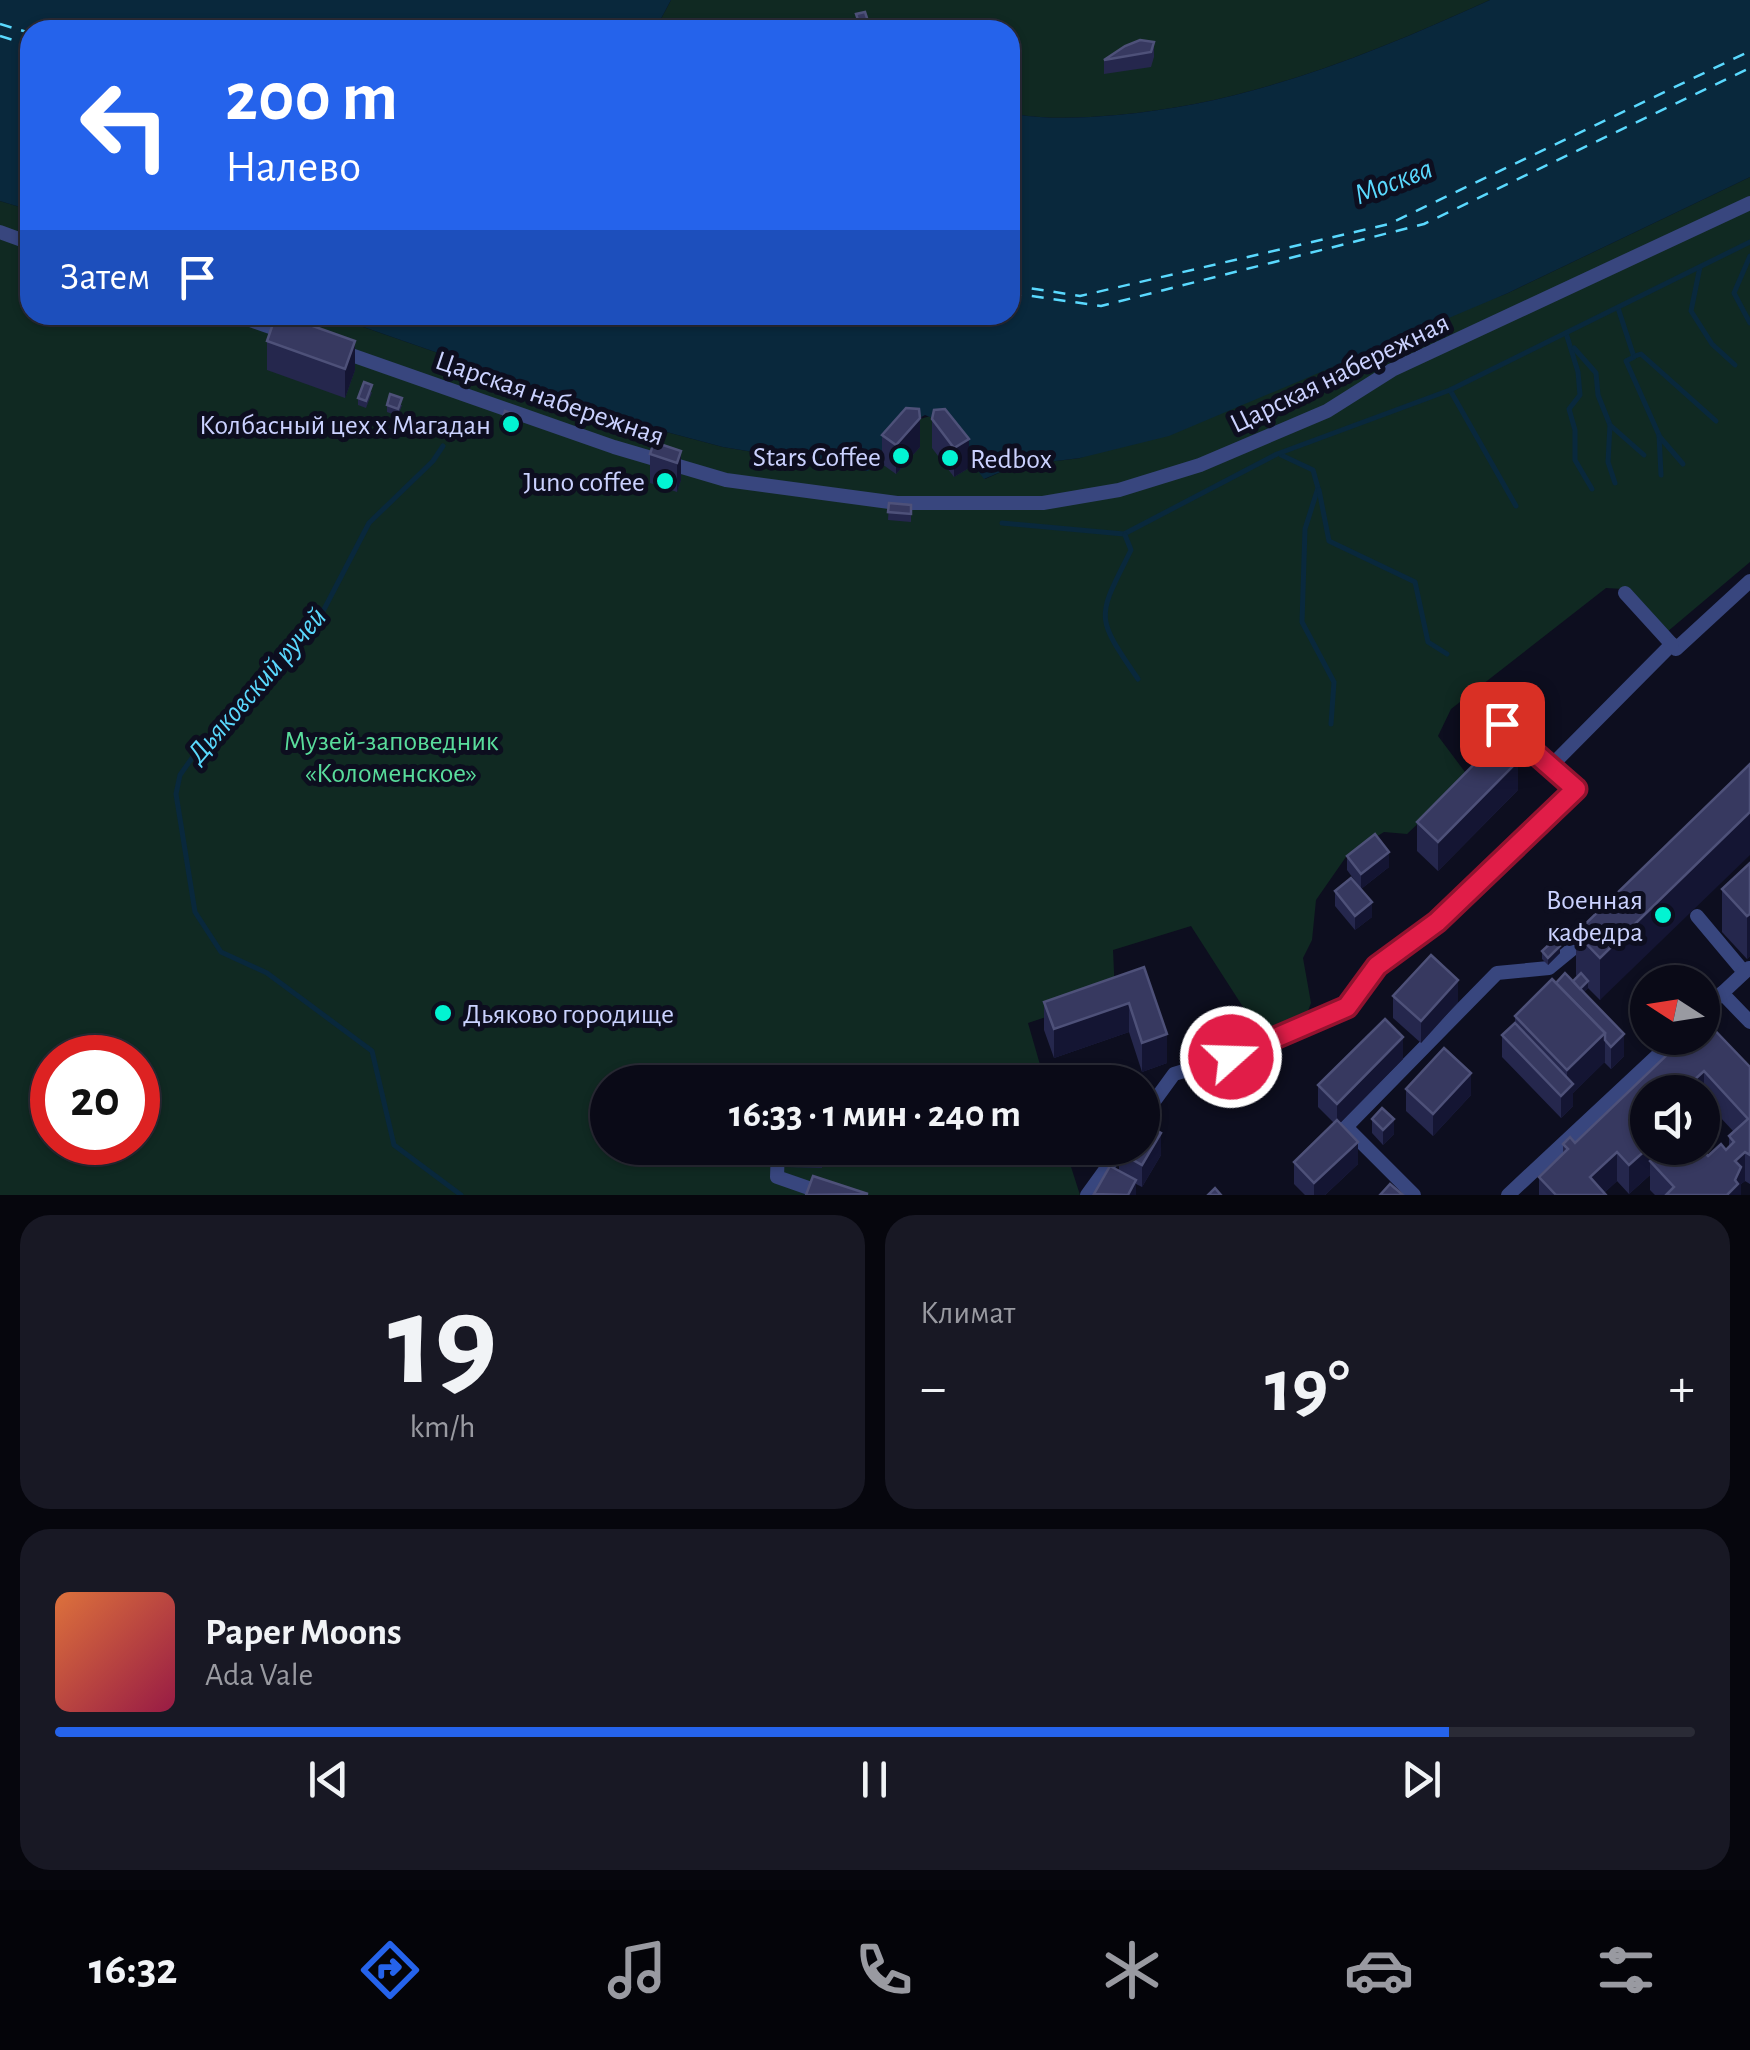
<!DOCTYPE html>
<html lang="ru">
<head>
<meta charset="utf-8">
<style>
	body { margin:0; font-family:"Alegreya Sans",sans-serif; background:#181824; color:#f1f3f6; height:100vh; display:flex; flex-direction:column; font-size:38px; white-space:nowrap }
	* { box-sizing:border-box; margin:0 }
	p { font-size:32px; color:#999aa1 }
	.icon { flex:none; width:55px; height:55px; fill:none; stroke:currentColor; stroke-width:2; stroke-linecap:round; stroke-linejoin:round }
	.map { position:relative; height:1195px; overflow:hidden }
	.panel { display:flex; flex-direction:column; gap:20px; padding:20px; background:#06060d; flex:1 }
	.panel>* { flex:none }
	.hud { position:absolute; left:20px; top:20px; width:1000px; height:305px; border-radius:30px; box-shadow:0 2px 8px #0004,0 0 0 2px #2a2b36; background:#2563eb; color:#fff; overflow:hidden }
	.needle { width:65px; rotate:282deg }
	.fabs { position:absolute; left:1630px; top:965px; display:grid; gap:20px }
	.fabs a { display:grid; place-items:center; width:90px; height:90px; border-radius:50%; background:#0a0a17; box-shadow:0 2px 8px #0004,0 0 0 2px #2a2b36; font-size:50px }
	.speed { position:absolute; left:30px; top:1035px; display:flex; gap:20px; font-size:50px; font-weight:700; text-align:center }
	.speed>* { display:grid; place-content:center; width:130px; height:130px; border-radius:50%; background:#0a0a17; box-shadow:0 2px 8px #0004,0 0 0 2px #2a2b36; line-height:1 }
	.speed .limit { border:15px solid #d22; background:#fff; color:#111 }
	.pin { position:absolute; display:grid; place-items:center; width:85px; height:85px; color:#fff; margin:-42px; border-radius:20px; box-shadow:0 5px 15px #0006 }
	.me { position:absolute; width:110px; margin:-55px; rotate:70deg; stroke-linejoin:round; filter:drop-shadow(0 0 8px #0008) }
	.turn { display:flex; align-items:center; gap:35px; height:210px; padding:0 40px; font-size:45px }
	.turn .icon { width:130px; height:130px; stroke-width:2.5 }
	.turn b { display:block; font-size:70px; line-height:85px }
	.then { display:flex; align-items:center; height:95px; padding:0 40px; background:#0003; gap:20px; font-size:38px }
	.big { font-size:75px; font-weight:700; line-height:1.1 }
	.panel .tile { flex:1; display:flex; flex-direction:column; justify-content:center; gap:15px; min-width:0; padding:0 35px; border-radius:30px; background:#181824 }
	.panel .dial { align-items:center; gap:0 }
	.dial b { font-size:130px; line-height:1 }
	.song { display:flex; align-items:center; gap:30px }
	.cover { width:120px; height:120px; border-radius:15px; background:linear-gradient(135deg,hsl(20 70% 55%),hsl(340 70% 35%)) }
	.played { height:10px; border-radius:5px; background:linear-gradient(90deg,#2563eb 85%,#2a2b36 85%) }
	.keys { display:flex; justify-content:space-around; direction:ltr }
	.heat { display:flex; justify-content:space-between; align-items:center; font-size:55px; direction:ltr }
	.panel .tiles { flex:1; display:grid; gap:20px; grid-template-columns:1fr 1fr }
	.tile:last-child { grid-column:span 2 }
	.trip { position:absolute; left:590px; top:1065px; width:570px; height:100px; border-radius:50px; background:#0a0a17; box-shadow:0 2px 8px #0004,0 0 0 2px #2a2b36; font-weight:700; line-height:100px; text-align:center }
	.menu { display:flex; height:160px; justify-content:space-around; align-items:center; background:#040409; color:#999aa1 }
	.menu .icon { width:70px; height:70px }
	.menu .current { color:#2563eb }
	.menu b { font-size:45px; color:#f1f3f6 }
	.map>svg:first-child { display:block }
	.green { fill:#102922; fill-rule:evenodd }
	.water { fill:#09283c }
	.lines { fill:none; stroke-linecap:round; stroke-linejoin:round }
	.stream { stroke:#09283c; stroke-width:5 }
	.ferry { stroke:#5ad9fe; stroke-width:2.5; stroke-dasharray:12 10; stroke-linecap:butt }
	.minor { stroke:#38467e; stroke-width:14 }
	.wall { fill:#25274d; fill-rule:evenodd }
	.shaded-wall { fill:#141533 }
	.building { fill:#373960; stroke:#4e5179; stroke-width:2.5 }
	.route-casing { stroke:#92132f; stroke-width:25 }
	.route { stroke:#e11d48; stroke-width:18 }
	.poi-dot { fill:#02f4d2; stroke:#0d0e1f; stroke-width:4 }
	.labels { text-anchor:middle; stroke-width:10; stroke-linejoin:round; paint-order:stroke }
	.street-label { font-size:28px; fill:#cbd2ff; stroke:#0d0e1f }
	.poi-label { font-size:28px; fill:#cbd2ff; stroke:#0d0e1f; text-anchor:end }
	.park-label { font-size:28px; fill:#59dd9c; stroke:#0d0e1f }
	.water-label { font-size:30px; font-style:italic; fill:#5ad9fe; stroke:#0d0e1f }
</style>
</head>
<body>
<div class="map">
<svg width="1750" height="1195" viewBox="0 0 1750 1195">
	<rect width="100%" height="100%" fill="#0d0e1f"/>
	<g class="green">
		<path d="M671 0H1490C1369 55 1251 103 1117 115 1083 118 1044 120 1010 113V30L656 28Z"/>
		<path d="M1750 177V562L1667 632 1624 589 1606 588 1451 709 1438 736 1468 776 1407 834 1384 832 1348 854 1316 900 1312 940 1303 958 1311 1003 1306 1016 1261 1035 1191 926 1113 950 1115 994 1028 1023 1045 1082H608V1148H1065L1080 1195H0V201L30 210V315H329L659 430 723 447 867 471 914 421 930 416 940 421 985 479 1015 466 1080 458 1508 293ZM52 1058H138V1142H52Z"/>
	</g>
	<g class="water">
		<path d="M0 0H671L656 28 663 30H30V210L0 201Z"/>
		<path d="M1490 0H1750V177L1508 293 1169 436 1080 458 1015 466 984 479 940 421 925 415 914 421 868 471 723 447 659 430 329 315H1010V113C1044 120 1083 118 1117 115 1251 103 1369 55 1490 0Z"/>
	</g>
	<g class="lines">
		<g class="stream">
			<path d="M1750 256 1734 293 1750 323"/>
			<path d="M1700 267 1691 311 1712 344 1735 365"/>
			<path d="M1618 308 1634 357 1626 361 1659 435 1661 475"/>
			<path d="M1566 333 1578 372 1580 395 1569 409 1575 430V460L1592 489"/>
			<path d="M1574 348 1596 373 1598 395 1610 425 1608 462 1615 483"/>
			<path d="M1635 356 1641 354 1716 421"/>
			<path d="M1450 390 1516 506"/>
			<path d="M1610 425 1644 455"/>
			<path d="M1659 436 1683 464"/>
			<path d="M443 446 433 461 369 523 319 619 275 656 202 744 180 775 176 794 195 912 221 952 267 973 372 1051 394 1145 461 1195"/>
			<path d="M1281 455 1313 470 1318 488 1305 529 1302 622 1334 682 1331 724"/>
			<path d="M1319 490 1329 541 1415 582 1428 642 1447 654"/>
			<path d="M1002 523 1124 534 1277 454 1450 390 1750 242"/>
			<path d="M1125 535 1131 550C1097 618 1094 615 1138 679"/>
		</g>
		<g class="ferry">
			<path d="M0 24 30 33"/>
			<path d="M0 36 30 45"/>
			<path d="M1010 285 1080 296 1389 224 1750 51"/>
			<path d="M1010 293 1101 306 1424 224 1750 68"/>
		</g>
		<g class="minor">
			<path d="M0 232 30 243"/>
			<path d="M236 315 287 333"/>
			<path d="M340 351 614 447 726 480 897 503H1043L1119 490 1200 465 1327 411 1392 370 1750 203"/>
			<path d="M1625 593 1676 649 1750 581"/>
			<path d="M1552 765 1672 644"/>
			<path d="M1697 916 1744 972"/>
			<path d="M1722 993 1750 1022"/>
			<path d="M1702 1012 1749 968"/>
			<path d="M1142 1118 1174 1074 1259 1048 1347 1007 1377 966 1437 922 1576 789 1502 724 1477 750"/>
			<path d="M778 1148 777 1177 829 1195"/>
			<path d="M1087 1195 1121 1148"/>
			<path d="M1414 1195 1346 1127 1497 973 1549 968 1588 936"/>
			<path d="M1508 1195 1676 1038"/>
		</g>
	</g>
	<g class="wall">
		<path d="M1154 42V57L1151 67 1104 74V60Z"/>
		<path d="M267 341 355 370 345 398 267 370Z"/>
		<path d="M372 392 366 408 358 405V398Z"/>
		<path d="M387 405H402L398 416 387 412Z"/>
		<path d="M519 416 517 429 503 424V417Z"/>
		<path d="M932 419 969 468 954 477 932 448Z"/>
		<path d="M882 435 920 447 896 474 882 464Z"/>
		<path d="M681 451V480L677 492 650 483V454Z"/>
		<path d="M889 503 911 512V522L888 520Z"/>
		<path d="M1750 764 1600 1000 1588 988 1584 992 1624 1056 1611 1069 1604 1062 1573 1093V1106L1561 1118 1502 1057V1035L1515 1023V1016L1556 983 1573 981 1577 977 1576 975V933Z"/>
		<path d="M1518 790 1438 871 1417 851V822Z"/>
		<path d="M1347 856 1389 867 1361 889 1347 870Z"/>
		<path d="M1750 863V956L1747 959 1722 932V889Z"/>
		<path d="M1335 891 1372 917 1355 930 1335 906Z"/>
		<path d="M1542 951 1560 953 1548 965 1542 959Z"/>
		<path d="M1144 967 1167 1063 1142 1072 1129 1032 1054 1058 1044 1030V1002Z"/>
		<path d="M1393 996 1458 1002 1421 1043 1393 1018Z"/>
		<path d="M1675 1047 1750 1067V1184L1745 1181 1741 1184V1195H1655L1650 1190V1175L1629 1194 1617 1181 1604 1193 1606 1195H1539V1177L1563 1154V1144L1575 1143 1664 1058V1049ZM1648 1092H1702V1102L1704 1100 1734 1132 1729 1136V1146L1726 1150 1708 1156Z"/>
		<path d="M1403 1059 1340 1123 1358 1164 1325 1195H1305L1294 1184V1162L1334 1123 1318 1107V1085Z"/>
		<path d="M1406 1089 1471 1095 1433 1136 1406 1111Z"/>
		<path d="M1372 1119 1394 1134 1383 1145 1372 1133Z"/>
		<path d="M785 1148H822V1168L785 1167Z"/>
		<path d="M1119 1152 1161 1155 1142 1187 1136 1184V1195L1119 1170Z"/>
	</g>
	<g class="shaded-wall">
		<path d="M868 21V28L859 30V23Z"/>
		<path d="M355 341V370L345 398V369Z"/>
		<path d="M920 418V447L896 474V445Z"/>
		<path d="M969 439V468L954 477V448Z"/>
		<path d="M681 451V480L677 492V463Z"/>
		<path d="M1518 761V790L1438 871V842Z"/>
		<path d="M1750 812V855L1600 1000V958Z"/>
		<path d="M1389 852V867L1361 889V874Z"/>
		<path d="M1372 902V917L1355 930V916Z"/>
		<path d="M1750 914V956L1747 959V916Z"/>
		<path d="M1560 946V953L1548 965V958Z"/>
		<path d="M1458 980V1002L1421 1043V1021Z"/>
		<path d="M1588 981V988L1573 1003V996Z"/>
		<path d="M1129 1003V1032L1054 1058V1029Z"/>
		<path d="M1605 1033V1062L1573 1093V1106L1561 1118V1096L1567 1090V1070Z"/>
		<path d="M1167 1034V1063L1142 1072V1043Z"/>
		<path d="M1624 1034V1056L1611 1069V1047Z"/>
		<path d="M1403 1037V1059L1337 1126V1104Z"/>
		<path d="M1704 1071V1100L1702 1102V1092H1681Z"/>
		<path d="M1471 1073V1095L1433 1136V1114Z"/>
		<path d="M1394 1119V1134L1383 1145V1130Z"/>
		<path d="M1161 1133V1155L1142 1187V1165Z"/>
		<path d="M1358 1142V1164L1325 1195H1314V1183Z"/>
		<path d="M1648 1148H1679L1650 1161V1175L1629 1194V1165Z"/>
		<path d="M1617 1152V1181L1602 1195 1590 1177Z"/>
		<path d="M1745 1152V1181L1741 1184V1195H1727L1735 1161Z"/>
		<path d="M1136 1180V1195H1128Z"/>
	</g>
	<g class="building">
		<path d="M865 12 868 21 859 23 856 14Z"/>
		<path d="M1140 40 1154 42 1151 52 1104 60 1125 46Z"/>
		<path d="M276 315H282L355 341 345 369 267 341Z"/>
		<path d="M364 382 372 385 366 401 358 398Z"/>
		<path d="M390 394 402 398 398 409 387 405Z"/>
		<path d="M906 408 919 409 920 418 896 445 882 435Z"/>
		<path d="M945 409 969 439 954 448 932 419 934 410Z"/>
		<path d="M505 411 519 416 517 422 503 417Z"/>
		<path d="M654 442 681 451 677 463 650 454Z"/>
		<path d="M889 503 911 505V514L888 512Z"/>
		<path d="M1497 741 1518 761 1438 842 1417 822Z"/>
		<path d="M1750 764V812L1600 958 1576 933Z"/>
		<path d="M1375 834 1389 852 1361 874 1347 856Z"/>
		<path d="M1750 863V914L1747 916 1722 889Z"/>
		<path d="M1351 878 1372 902 1355 916 1335 891Z"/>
		<path d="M1554 940 1560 946 1548 958 1542 951Z"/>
		<path d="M1431 955 1458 980 1421 1021 1393 996Z"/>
		<path d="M1144 967 1167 1034 1142 1043 1129 1003 1054 1029 1044 1002Z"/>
		<path d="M1565 973 1624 1034 1611 1047 1605 1040V1033L1556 983Z"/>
		<path d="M1581 973 1588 981 1580 989 1573 981Z"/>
		<path d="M1552 979 1605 1033 1567 1070 1515 1016Z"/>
		<path d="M1385 1019 1403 1037 1337 1104 1318 1085Z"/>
		<path d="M1704 1019 1750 1067V1155L1745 1152 1735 1161 1741 1167 1735 1180 1738 1184 1727 1195H1666L1674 1187 1650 1161 1664 1148H1700L1708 1156 1721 1144 1726 1150 1734 1142 1729 1136 1748 1119 1704 1071 1681 1092H1648V1148L1629 1165 1617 1152 1590 1177 1606 1195H1556L1539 1177 1568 1149 1563 1144 1570 1137 1575 1143 1668 1054 1664 1049 1671 1042 1675 1047 1685 1038H1702V1021Z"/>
		<path d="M1515 1023 1573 1084 1561 1096 1502 1035Z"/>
		<path d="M1444 1048 1471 1073 1433 1114 1406 1089Z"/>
		<path d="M787 1074 824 1076V1082H787Z"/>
		<path d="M1382 1108 1394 1119 1383 1130 1372 1119Z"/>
		<path d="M1337 1120 1358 1142 1314 1183 1294 1162Z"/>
		<path d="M1142 1122 1161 1133 1142 1165 1119 1152 1122 1148H1142Z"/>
		<path d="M1110 1166 1136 1180 1128 1195 1094 1194Z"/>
		<path d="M813 1176 868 1194 806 1195Z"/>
		<path d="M1390 1184 1403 1195H1380Z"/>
		<path d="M1215 1188 1221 1195H1208Z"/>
	</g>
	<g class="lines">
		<defs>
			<path id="route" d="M1231 1057 1347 1007 1377 966 1437 922 1576 789 1502 724"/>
		</defs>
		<use href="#route" class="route-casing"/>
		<use href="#route" class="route"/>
	</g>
	<g class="poi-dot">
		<circle cx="511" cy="424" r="10"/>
		<circle cx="901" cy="456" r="10"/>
		<circle cx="950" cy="458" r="10"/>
		<circle cx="665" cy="481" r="10"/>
		<circle cx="1663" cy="915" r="10"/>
		<circle cx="443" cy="1013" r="10"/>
	</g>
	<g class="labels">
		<g class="street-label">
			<text transform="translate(1339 372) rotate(-26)" y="10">Царская набережная</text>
			<text transform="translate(550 397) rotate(19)" y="10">Царская набережная</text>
		</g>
		<g class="poi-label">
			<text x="491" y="434">Колбасный цех x Магадан</text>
			<text x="881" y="466">Stars Coffee</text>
			<text x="970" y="468" text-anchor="start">Redbox</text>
			<text x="645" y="491">Juno coffee</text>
			<text x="1643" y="909">Военная<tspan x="1643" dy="32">кафедра</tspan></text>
			<text x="463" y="1023" text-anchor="start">Дьяково городище</text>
		</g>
		<g class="park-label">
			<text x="391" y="750">Музей-заповедник<tspan x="391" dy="32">«Коломенское»</tspan></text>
		</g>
		<g class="water-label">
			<text transform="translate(1393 181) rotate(-21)" y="10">Москва</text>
			<text transform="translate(256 685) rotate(-49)" y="10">Дьяковский ручей</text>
		</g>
	</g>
</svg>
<div class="fabs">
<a><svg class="needle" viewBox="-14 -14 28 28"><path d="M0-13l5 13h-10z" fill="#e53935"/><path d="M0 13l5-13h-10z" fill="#999aa1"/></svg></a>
<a><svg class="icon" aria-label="sound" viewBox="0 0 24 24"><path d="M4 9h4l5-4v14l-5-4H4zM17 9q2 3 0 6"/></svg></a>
</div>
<div class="speed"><div class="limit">20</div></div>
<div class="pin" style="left:1502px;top:724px;background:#d93025"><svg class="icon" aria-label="arrive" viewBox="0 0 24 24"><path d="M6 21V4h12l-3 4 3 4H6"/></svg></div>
<svg class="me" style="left:1231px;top:1057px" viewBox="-20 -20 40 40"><circle r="17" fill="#e11d48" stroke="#fff" stroke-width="3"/><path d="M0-11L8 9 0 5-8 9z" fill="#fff"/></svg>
<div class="trip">16:33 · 1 мин · 240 m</div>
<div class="hud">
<div class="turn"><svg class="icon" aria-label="left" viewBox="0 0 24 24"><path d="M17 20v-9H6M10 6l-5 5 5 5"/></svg><div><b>200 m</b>Налево</div></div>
<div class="then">Затем<svg class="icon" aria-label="arrive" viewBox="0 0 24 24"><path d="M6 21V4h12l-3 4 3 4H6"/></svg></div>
</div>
</div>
<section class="panel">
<div class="tiles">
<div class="tile dial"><b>19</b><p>km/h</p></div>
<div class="tile"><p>Климат</p>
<div class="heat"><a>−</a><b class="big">19°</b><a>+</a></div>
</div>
<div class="tile">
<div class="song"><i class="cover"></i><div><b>Paper Moons</b><p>Ada Vale</p></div></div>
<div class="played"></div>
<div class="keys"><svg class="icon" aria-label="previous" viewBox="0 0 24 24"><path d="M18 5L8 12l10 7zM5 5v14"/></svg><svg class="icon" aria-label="pause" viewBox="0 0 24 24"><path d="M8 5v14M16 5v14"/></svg><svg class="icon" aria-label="next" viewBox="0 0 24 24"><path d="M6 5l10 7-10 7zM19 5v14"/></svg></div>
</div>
</div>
</section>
<nav class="menu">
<b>16:32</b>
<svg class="icon current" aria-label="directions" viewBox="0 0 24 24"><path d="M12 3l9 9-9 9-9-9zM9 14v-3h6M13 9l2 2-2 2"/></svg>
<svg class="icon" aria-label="music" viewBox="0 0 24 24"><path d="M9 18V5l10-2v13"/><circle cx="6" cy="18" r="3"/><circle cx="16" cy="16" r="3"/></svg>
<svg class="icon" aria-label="phone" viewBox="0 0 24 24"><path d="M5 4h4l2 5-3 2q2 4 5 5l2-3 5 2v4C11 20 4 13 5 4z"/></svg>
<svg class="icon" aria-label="climate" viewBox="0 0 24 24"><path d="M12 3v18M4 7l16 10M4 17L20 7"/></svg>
<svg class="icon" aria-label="car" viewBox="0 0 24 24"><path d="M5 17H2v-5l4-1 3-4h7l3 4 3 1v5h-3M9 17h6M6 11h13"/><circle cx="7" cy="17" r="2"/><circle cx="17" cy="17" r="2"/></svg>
<svg class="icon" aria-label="filters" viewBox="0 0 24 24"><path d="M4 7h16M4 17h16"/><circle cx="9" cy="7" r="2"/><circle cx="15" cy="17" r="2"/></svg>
</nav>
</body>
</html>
